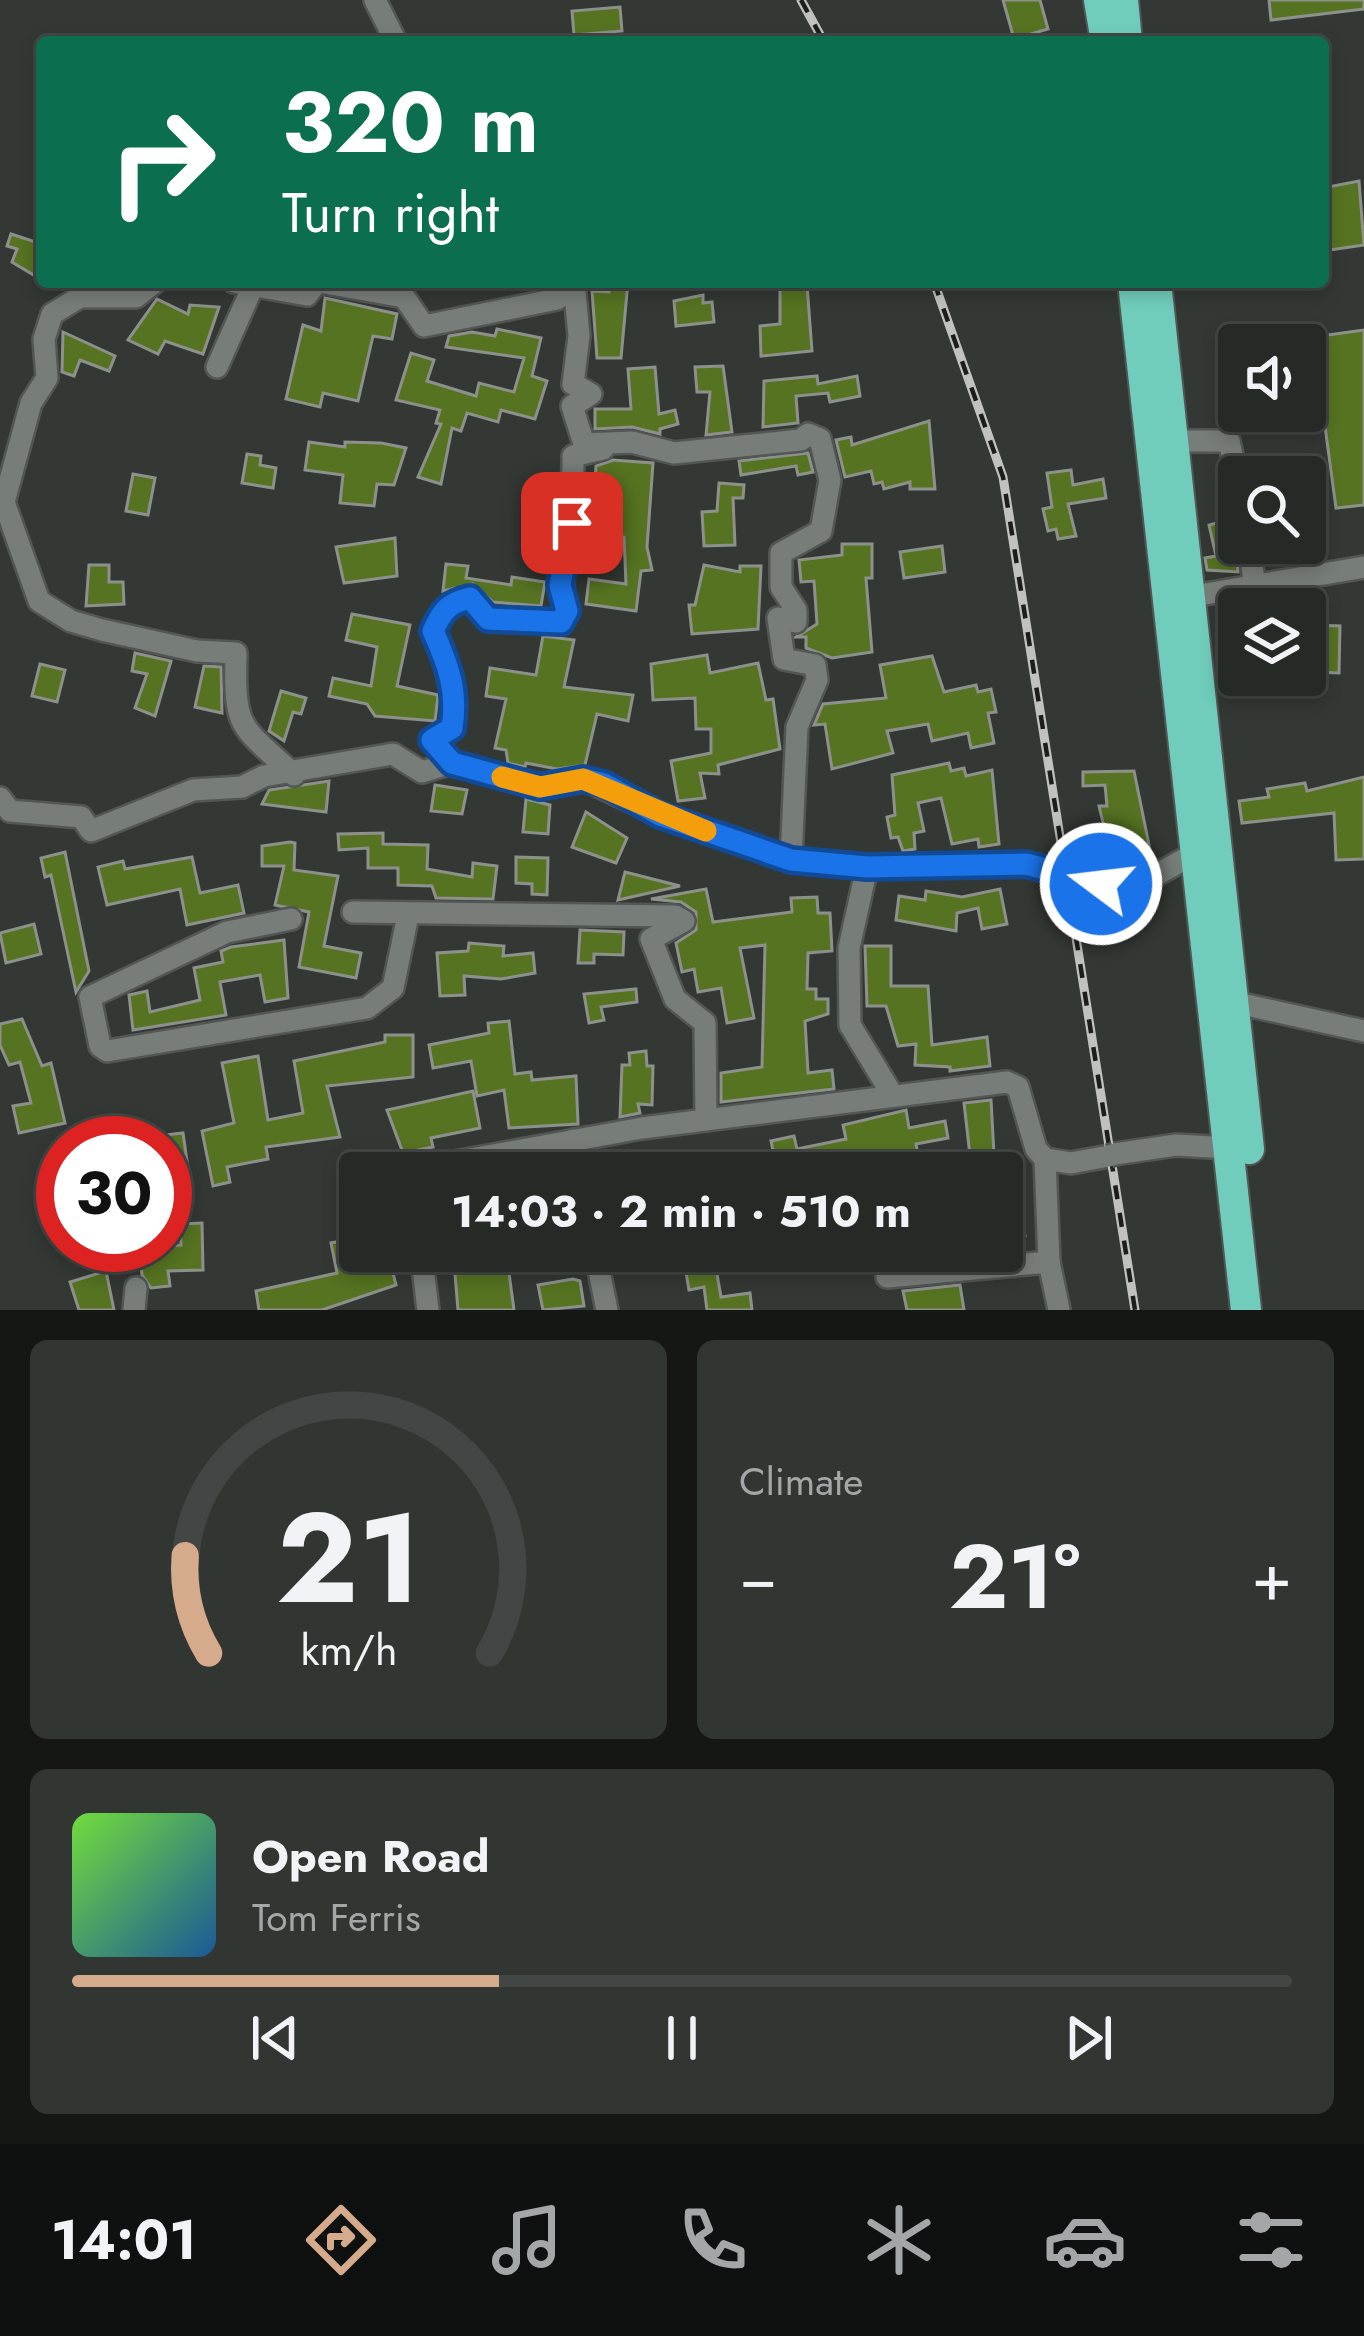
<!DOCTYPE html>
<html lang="en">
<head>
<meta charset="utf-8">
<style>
	body { margin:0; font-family:Jost,sans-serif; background:#323633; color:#f1f3f6; height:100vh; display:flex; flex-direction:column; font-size:45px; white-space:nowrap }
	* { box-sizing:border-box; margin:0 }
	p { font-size:39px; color:#a4a7a7 }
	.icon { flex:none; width:66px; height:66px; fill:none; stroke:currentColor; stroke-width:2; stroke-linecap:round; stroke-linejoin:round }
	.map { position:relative; height:1310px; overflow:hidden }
	.details { display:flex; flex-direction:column; gap:30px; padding:30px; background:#151715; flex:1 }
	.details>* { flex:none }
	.hud { position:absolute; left:36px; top:36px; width:1293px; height:252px; border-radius:12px; box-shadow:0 6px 18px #0003,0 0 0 3px #424644; background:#0b6e4f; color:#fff; overflow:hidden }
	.fabs { position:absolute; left:1218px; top:324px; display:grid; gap:24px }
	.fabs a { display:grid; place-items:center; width:108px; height:108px; border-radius:12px; background:#262a27; box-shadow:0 6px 18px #0003,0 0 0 3px #424644; font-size:60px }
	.speed { position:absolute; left:36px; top:1116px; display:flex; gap:24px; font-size:60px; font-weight:700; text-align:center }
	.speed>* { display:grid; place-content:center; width:156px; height:156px; border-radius:50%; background:#262a27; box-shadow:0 6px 18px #0003,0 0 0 3px #424644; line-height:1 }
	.speed .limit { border:18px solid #d22; background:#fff; color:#111 }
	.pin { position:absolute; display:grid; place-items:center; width:102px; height:102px; color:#fff; margin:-51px; border-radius:24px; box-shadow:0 6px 18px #0006 }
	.me { position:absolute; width:132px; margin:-66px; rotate:285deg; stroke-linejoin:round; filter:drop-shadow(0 0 9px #0008) }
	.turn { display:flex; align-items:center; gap:42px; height:252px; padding:0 48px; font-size:54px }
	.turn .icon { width:156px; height:156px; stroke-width:2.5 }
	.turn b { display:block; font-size:84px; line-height:102px }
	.big { font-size:90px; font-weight:700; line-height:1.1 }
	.details .widget { flex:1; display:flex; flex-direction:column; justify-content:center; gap:18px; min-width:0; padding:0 42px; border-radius:18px; background:#323633 }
	.details .dial { align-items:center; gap:0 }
	.dial svg { height:312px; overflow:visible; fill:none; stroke:#424644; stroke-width:7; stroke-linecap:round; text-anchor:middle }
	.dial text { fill:#f1f3f6; stroke:none }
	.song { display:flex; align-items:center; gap:36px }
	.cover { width:144px; height:144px; border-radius:18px; background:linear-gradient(135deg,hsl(100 70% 55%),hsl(210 70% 35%)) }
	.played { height:12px; border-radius:6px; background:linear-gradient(90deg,#d6ab8b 35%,#424644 35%) }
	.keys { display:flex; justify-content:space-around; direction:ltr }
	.heat { display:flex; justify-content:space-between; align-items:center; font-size:66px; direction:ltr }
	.details .tiles { flex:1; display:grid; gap:30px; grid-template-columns:1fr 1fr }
	.widget:last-child { grid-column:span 2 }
	.trip { position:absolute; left:339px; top:1152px; width:684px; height:120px; border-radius:12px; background:#262a27; box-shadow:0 6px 18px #0003,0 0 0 3px #424644; font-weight:700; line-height:120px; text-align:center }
	.menu { display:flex; height:192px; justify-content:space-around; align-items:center; background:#0f1110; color:#a4a7a7 }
	.menu .icon { width:84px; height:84px }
	.menu .selected { color:#d6ab8b }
	.menu b { font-size:54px; color:#f1f3f6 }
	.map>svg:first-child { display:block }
	.building { fill:#557321; stroke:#8e918b; stroke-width:3 }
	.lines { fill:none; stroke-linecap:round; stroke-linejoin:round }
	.minor-casing { stroke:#525654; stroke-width:26 }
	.highway-casing { stroke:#525654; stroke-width:34 }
	.minor { stroke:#777d79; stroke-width:21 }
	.highway { stroke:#70cdbb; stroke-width:30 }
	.rail-casing { stroke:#bfc2bf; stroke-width:9 }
	.rail { stroke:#1c1e1d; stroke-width:4.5; stroke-dasharray:14; stroke-linecap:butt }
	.minor-bridge-casing { stroke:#525654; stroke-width:26; stroke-linecap:butt }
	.minor-bridge { stroke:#777d79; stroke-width:21 }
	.route-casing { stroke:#114b97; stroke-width:30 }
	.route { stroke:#1a73e8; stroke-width:21 }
	.slow { stroke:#f59e0b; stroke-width:21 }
</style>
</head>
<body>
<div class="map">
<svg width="1364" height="1310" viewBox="0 0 1364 1310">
	<rect width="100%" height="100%" fill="#333834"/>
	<g class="building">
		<path d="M1003 0H1040L1048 29 1014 39Z"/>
		<path d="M1269 0H1364V9L1271 20Z"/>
		<path d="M620 7 622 31 574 35 572 11Z"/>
		<path d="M1359 181 1364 245 1323 251V188Z"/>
		<path d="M11 234 42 244V280L12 262 17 249 7 246Z"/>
		<path d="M609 282H628L621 358H597L592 291 609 292Z"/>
		<path d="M780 285H807L812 351 761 356 760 326 780 324Z"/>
		<path d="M703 295V303L712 302 714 322 676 326 674 301Z"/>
		<path d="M325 298 397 314 392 339 373 336 358 401 323 393 320 407 286 399 303 325 321 331Z"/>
		<path d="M157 299 188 314 190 305 219 307 203 354 165 341 158 354 128 340Z"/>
		<path d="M497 329 541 338 532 376 547 381 535 419 501 410 498 422 467 413 461 431 452 428 441 484 418 477 441 424 436 423 440 410 396 400 411 353 434 360 427 381 476 396 479 383 514 392 524 358 446 347 449 336 472 332 495 336Z"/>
		<path d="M1364 330V505L1336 508 1313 337Z"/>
		<path d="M63 332 115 356 109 371 80 360 74 376 62 372Z"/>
		<path d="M723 366 732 432 706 435 710 392H697L695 367Z"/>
		<path d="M655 367 659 414 675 410 678 424 660 429V434L632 427 595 429V409H631L628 369Z"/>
		<path d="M817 376 818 384 857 376 860 396 830 402 828 393 796 396 798 423 763 427 764 381Z"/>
		<path d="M929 421 935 489H910V482L884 489 882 482 874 484 871 471 845 477 836 440 851 437 852 445Z"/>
		<path d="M309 442 345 447V442L381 443 406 448 394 485 377 484 374 506 340 503 343 475 305 470Z"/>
		<path d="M808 453 813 472 798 475 796 466 741 475 739 461Z"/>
		<path d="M247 454 261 456 260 465 276 468 273 488 242 483Z"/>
		<path d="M613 460 653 463 647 547 652 570 641 571 636 611 586 604 589 579 626 584 624 537 596 534 601 497H594L596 466Z"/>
		<path d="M1071 470 1073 485 1103 479 1106 498 1068 504 1076 536 1058 539 1056 529 1048 531 1043 509 1052 507 1047 473Z"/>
		<path d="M133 474 155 478 148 515 126 511Z"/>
		<path d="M719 483 744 485 743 498H733L735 545 704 546 702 512 717 511Z"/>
		<path d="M1235 518 1238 572 1207 570 1205 558 1216 556 1209 525Z"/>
		<path d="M395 538 397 576 344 583 336 547Z"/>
		<path d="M842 544H872V578H866L872 652 832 658 806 648V637H796L817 624 814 581 801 582 799 560 842 555Z"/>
		<path d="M942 546 945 572 904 578 900 552Z"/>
		<path d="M446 564 468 566 466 578 511 585 512 577 545 582 541 606 493 602 473 584 443 591Z"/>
		<path d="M89 565H109V582H123L124 604 86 606Z"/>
		<path d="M704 565 740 572V566H761L758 629 692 634 689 605H695Z"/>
		<path d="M352 614 410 625 397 686 438 695 435 721 375 716 367 704 329 696 333 678 371 686 377 647 346 640Z"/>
		<path d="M1312 625 1340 626 1339 673 1311 672Z"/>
		<path d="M543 636 574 640 564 687 633 695 628 721 597 714 585 765 557 769 526 763 525 767 508 763 506 750 495 748 506 699 486 696 490 668 536 675Z"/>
		<path d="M135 653 171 661 155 716 135 708 147 674 132 671Z"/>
		<path d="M707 655 710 673 758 663 766 700 773 699 780 749 718 765 719 774 700 773 705 798 678 801 671 761 711 753V729H696L695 698 653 700 651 664Z"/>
		<path d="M932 656 944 692 976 685 978 692 991 689 996 712 988 713 994 743 971 748 968 733 932 741 928 724 887 731 893 753 832 769 825 724 814 725 823 704 886 698 880 665Z"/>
		<path d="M40 664 65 670 57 702 32 696Z"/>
		<path d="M204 666 221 667 222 713 195 707Z"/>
		<path d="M281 691 306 698 301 714 293 712 284 741 269 731Z"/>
		<path d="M949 763 951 771 964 768 966 776 992 770 999 844 979 847 978 839 952 844 941 798 918 803 924 831 914 833 915 849 903 851 898 837 891 838 887 817 895 815 892 775Z"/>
		<path d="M1134 771 1150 850 1111 855 1099 806H1107L1105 785 1083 786V772Z"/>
		<path d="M1364 777V859L1336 860 1334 813 1242 823 1239 801 1269 797 1267 789 1305 783 1307 791Z"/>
		<path d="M329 781 326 812 262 804 269 790Z"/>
		<path d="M435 785 467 790 462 814 431 811Z"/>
		<path d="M526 799 550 805 548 834 523 832Z"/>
		<path d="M586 812 627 838 616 863 572 847Z"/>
		<path d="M383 833V844L428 845 427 869 472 877 473 863 497 866 493 899 436 898 432 886 398 885V868H368V848L339 850 338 834Z"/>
		<path d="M290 842 295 843 294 870 338 876 324 946 361 953 356 978 299 967 309 912 275 905 284 866H262V846Z"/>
		<path d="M65 852 89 971 76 992 51 875 45 877 41 858Z"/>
		<path d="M192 857 200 893 238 885 244 913 187 925 180 889 107 905 98 867 123 861 125 869Z"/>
		<path d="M516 857 548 858 547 895 532 894V884L516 883Z"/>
		<path d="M625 872 680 886 618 900Z"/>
		<path d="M706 889 713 922 792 912 791 898 817 897 818 913H830L832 951 808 953 807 989H816V999H828V1014L805 1021 808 1073 832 1070 834 1089 721 1102V1073L762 1067 765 945 740 948 754 1018 727 1023 721 988 698 992 694 969 682 972 676 943 696 930V912L681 902 651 899Z"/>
		<path d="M1000 889 1007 924 982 929 978 908 957 913 956 931 896 920 899 896 925 900 926 891 962 897Z"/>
		<path d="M34 924 41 954 6 963 0 933Z"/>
		<path d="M580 930 624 932 623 955 594 954V963H578Z"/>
		<path d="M284 940 288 998 265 1002 260 975 220 982 226 1015 133 1030 129 995 147 991 150 1012 200 1000 194 968 223 962 221 951 231 947Z"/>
		<path d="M469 943 504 946 503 956 533 953 535 973 501 979 464 976 465 995 440 996 437 953 468 951Z"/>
		<path d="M865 946H891V986H928L932 1045 987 1037 990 1066 950 1071V1067L915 1065 916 1044 898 1046 886 1006H867Z"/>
		<path d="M636 989 637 1002 601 1007 604 1020 589 1023 584 994Z"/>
		<path d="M22 1019 42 1066 51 1063 65 1123 19 1133 13 1106 31 1103 20 1062 9 1065 0 1045V1024Z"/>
		<path d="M509 1021 515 1074 531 1072 532 1080 576 1076 578 1124 509 1128 504 1090 477 1096 471 1061 433 1068 429 1045 489 1033 488 1023Z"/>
		<path d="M385 1035H413V1077L327 1086 340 1137 266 1147 268 1159 227 1167 230 1182 213 1186 202 1131 234 1123 222 1063 258 1056 268 1120 303 1113 294 1061 385 1042Z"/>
		<path d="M646 1051 647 1066H653L652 1105 638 1104 640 1113 620 1117 622 1065H630L629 1053Z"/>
		<path d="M473 1091 480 1128 431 1138 433 1147 403 1153 387 1110Z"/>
		<path d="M991 1100 995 1173H972L964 1103Z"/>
		<path d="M906 1110 909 1128 945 1121 948 1138 916 1144 921 1173H818L816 1157 776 1166 771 1141 794 1136 797 1149 846 1139 843 1125Z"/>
		<path d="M183 1133 189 1175 166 1179 165 1135Z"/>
		<path d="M1017 1184 1025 1236 1004 1242 1002 1186Z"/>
		<path d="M202 1223 203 1270 168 1271 170 1286 151 1288 142 1275 139 1248 181 1245 180 1224Z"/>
		<path d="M360 1237V1251H374L378 1273 392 1269 396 1285 322 1310H259L256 1291 337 1273 331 1243Z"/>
		<path d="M453 1251H497L498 1260 507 1258 514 1310H458Z"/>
		<path d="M713 1251 721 1297 750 1293 752 1310H707L704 1287 689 1290 683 1255Z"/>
		<path d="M106 1271 114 1310H79L70 1282Z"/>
		<path d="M573 1279 580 1281 584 1306 543 1310 538 1285Z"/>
		<path d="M960 1285 964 1310H907L903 1291Z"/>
	</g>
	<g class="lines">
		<defs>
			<g id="minor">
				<path d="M375 0 396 42"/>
				<path d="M155 282 136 297H80L52 314 44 339 47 378 31 403 4 502 39 601 71 621 102 630 197 651 236 653C234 732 240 724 294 775"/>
				<path d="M234 282 307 295 317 282"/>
				<path d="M320 282 404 297 424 326 557 299 574 287"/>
				<path d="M574 282 579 336 573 384 591 394 572 406 584 444 632 442 674 453 801 440 808 434 820 439 830 480 821 531 781 553V587L796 610V622L778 618 784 659 815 665 817 680 797 727 791 860"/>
				<path d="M217 367 253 286"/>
				<path d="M1176 441H1229L1239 487"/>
				<path d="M1248 543 1255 585"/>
				<path d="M1188 597 1364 567"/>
				<path d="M452 763 432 740 452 728C458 691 448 664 433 631 442 610 448 603 470 598L487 619 561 622 567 611C554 573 575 502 573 456L603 449"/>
				<path d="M0 798 10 811 81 817 91 831 193 790 242 787 264 776 393 754 422 772 452 763 540 787 583 779 660 815 791 860 867 867 1026 864 1061 874"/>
				<path d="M867 867 849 948 850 1025 893 1096"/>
				<path d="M1075 877 1127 891 1194 854"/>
				<path d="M353 912 675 916 684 921 651 939 675 999 705 1023 706 1120"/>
				<path d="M291 919 227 932 90 997 100 1046 107 1051 367 1008 393 988 408 915"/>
				<path d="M1233 1002 1364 1031"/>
				<path d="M573 1140 579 1173"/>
				<path d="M1115 1154 1176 1145 1228 1148"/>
				<path d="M1045 1159 1049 1262 1059 1310"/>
				<path d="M426 1173 449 1163 642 1128 1007 1082 1018 1087 1036 1149 1045 1159 1071 1163 1109 1156"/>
				<path d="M421 1251 428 1310"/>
				<path d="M595 1251 607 1310"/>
				<path d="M887 1277 1049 1262"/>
				<path d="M134 1310 136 1288"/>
			</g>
			<g id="highway">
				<path d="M1099 0 1106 42"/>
				<path d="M1123 0 1127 42"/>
				<path d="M1133 282 1246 1310"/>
				<path d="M1156 282 1249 1149"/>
			</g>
		</defs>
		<use href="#minor" class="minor-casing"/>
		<use href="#highway" class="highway-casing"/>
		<use href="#minor" class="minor"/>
		<use href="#highway" class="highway"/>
		<defs>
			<g id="rail">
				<path d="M801 0 824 42"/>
				<path d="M934 282 1003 477 1135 1310"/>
			</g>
		</defs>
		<use href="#rail" class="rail-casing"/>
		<use href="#rail" class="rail"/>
		<defs>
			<g id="minor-bridge">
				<path d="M1061 874 1075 877"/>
				<path d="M1109 1156 1115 1154"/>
			</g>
		</defs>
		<use href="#minor-bridge" class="minor-bridge-casing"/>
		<use href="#minor-bridge" class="minor-bridge"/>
	</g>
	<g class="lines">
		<defs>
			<path id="route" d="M572 523 560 585 567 611 561 622 488 619 470 598C448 603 442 611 433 631 448 664 458 691 452 728L432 740 452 763 540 787 583 779 604 784 660 815 791 860 867 867 1026 864 1101 884"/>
		</defs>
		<use href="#route" class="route-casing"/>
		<use href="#route" class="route"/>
		<path class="slow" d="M502 777 540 787 583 779 706 831"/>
	</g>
</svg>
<div class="fabs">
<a><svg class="icon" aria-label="sound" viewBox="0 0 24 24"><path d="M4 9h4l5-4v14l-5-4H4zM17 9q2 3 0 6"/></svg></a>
<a><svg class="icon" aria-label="search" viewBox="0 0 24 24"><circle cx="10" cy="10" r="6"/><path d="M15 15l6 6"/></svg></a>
<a><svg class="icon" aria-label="layers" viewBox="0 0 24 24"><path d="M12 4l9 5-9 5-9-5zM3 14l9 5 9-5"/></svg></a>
</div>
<div class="speed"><div class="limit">30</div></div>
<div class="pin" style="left:572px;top:523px;background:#d93025"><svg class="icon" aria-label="arrive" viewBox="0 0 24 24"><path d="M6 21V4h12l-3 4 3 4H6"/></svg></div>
<svg class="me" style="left:1101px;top:884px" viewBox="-20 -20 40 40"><circle r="17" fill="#1a73e8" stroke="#fff" stroke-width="3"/><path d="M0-11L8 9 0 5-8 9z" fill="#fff"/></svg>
<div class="trip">14:03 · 2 min · 510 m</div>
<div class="hud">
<div class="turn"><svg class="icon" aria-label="right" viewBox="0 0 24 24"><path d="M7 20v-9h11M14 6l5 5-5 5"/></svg><div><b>320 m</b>Turn right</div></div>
</div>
</div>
<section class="details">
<div class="tiles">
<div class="widget dial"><svg viewBox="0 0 100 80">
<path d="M14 69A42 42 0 1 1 86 69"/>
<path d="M14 69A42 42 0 0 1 8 44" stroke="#d6ab8b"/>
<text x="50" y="56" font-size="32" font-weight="700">21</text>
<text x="50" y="72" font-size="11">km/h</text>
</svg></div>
<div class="widget"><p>Climate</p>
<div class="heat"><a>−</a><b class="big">21°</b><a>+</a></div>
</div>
<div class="widget">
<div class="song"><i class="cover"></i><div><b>Open Road</b><p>Tom Ferris</p></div></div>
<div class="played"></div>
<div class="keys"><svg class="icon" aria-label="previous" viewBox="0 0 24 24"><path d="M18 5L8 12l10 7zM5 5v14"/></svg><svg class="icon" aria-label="pause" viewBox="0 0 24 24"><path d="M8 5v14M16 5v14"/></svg><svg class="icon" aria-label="next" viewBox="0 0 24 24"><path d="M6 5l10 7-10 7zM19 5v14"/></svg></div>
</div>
</div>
</section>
<nav class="menu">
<b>14:01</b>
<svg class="icon selected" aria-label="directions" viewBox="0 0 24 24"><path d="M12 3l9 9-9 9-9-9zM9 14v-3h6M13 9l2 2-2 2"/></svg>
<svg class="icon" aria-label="music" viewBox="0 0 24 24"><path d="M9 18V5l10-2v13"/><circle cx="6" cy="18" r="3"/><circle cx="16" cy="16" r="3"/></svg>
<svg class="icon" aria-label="phone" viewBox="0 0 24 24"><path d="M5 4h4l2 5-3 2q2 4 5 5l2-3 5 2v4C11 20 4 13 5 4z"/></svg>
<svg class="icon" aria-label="climate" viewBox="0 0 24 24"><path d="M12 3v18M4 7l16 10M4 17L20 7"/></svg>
<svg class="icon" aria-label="car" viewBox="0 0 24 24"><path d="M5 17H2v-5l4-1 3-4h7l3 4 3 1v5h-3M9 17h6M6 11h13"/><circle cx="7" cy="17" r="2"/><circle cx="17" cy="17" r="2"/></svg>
<svg class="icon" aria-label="filters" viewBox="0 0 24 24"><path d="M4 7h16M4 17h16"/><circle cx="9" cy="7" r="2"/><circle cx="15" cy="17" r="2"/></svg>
</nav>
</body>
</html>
